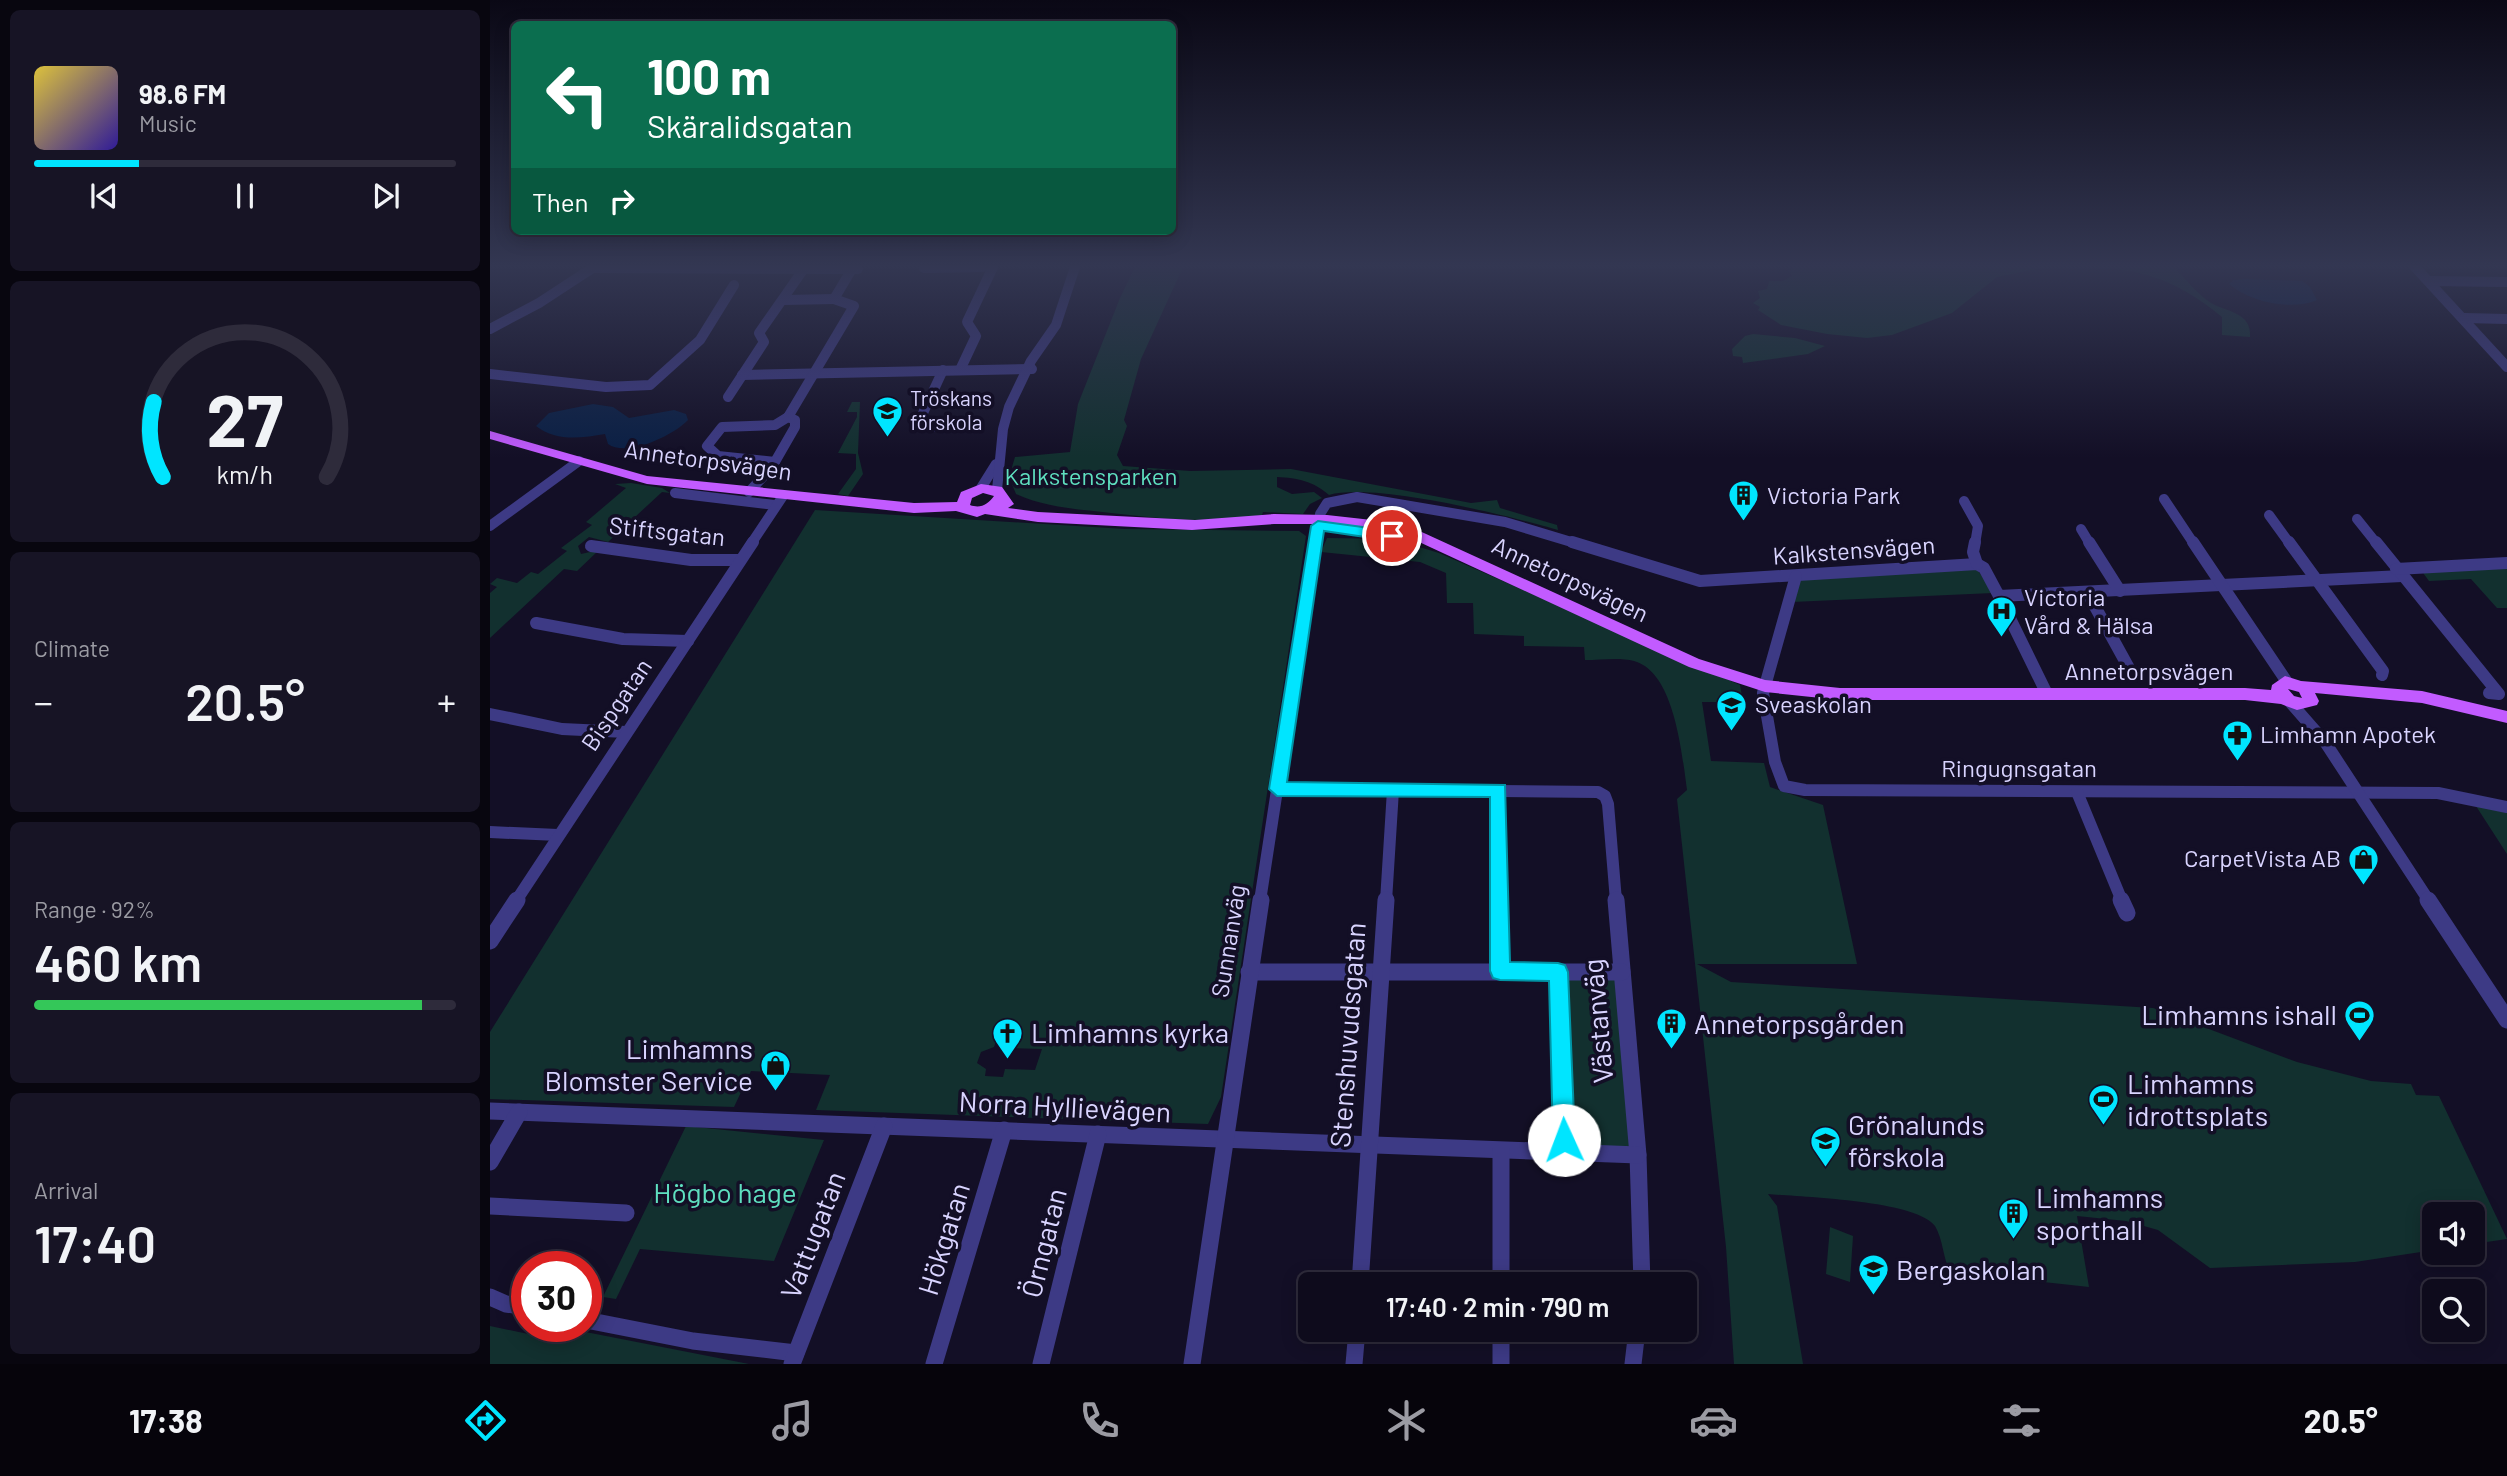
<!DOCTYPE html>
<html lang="en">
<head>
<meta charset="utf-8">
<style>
	body { margin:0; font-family:Barlow,sans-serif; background:#171425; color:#f1f3f6; height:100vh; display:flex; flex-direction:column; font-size:26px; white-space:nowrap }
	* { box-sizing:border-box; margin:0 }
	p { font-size:23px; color:#9b9ba3 }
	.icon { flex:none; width:38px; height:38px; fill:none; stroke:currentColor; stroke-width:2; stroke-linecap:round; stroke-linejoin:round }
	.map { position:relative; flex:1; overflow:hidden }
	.drawer { display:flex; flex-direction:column; gap:10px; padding:10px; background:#08060f; width:490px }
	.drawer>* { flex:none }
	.banner { position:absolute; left:21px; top:21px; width:665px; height:214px; border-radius:10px; box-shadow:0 4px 18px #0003,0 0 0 2px #2e2b3b; background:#0b6e4f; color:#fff; overflow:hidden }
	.controls { position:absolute; left:1932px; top:1202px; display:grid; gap:14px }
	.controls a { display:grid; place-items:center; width:63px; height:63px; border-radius:10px; background:#0e0b1c; box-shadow:0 4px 18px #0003,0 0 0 2px #2e2b3b; font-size:35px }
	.speed { position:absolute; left:21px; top:1251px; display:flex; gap:14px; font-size:35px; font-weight:700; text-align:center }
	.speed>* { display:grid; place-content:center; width:91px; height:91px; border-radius:50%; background:#0e0b1c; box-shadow:0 4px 18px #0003,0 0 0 2px #2e2b3b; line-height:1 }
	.speed .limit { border:10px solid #d22; background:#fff; color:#111 }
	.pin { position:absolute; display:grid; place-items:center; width:60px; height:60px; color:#fff; margin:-30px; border:4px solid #fff; border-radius:50%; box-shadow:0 2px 7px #0007 }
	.me { position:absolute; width:77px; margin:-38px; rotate:358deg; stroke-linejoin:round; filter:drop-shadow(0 0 5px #0008) }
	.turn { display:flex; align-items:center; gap:24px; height:147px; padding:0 21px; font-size:32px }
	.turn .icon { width:91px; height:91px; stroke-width:2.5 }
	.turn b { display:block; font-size:49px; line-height:60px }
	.then { display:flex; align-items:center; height:66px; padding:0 21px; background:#0003; gap:14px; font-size:26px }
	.big { font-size:52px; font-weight:600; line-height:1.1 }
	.drawer .card { flex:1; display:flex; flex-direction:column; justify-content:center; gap:10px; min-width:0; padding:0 24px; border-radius:10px; background:#171425 }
	.drawer .dial { align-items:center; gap:0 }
	.dial svg { height:182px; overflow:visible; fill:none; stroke:#2e2b3b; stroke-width:7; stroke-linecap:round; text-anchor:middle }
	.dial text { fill:#f1f3f6; stroke:none }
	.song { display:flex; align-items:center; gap:21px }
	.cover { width:84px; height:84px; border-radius:10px; background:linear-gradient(135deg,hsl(50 70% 55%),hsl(250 70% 35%)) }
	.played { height:7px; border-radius:4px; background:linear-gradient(90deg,#00e5ff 25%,#2e2b3b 25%) }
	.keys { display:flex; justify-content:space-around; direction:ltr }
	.heat { display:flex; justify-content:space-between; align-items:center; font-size:38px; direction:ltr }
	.charge { height:10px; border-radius:5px; background:linear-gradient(90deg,#34c759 92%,#2e2b3b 0) }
	.trip { position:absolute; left:808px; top:1272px; width:399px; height:70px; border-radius:10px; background:#0e0b1c; box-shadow:0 4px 18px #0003,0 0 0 2px #2e2b3b; font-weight:600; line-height:70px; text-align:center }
	.tab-bar { display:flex; height:112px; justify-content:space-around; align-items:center; background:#06040b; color:#9b9ba3 }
	.tab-bar .icon { width:49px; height:49px }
	.tab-bar .on { color:#00e5ff }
	.tab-bar b { font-size:32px; color:#f1f3f6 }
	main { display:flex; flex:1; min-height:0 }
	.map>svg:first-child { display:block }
	.green { fill:#12302f; fill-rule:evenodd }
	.water { fill:#0a1f44 }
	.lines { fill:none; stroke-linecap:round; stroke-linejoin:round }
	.minor-far2 { stroke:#3d3a85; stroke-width:10 }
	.minor-far1 { stroke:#3d3a85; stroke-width:12 }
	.minor { stroke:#3d3a85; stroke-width:17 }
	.major { fill:#c25bff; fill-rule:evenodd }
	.route { fill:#00e5ff; stroke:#0095a6; stroke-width:2 }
	.labels { text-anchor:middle; stroke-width:7; stroke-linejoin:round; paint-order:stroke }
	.far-poi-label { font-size:21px; fill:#d9d4ff; stroke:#130f26; text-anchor:start }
	.street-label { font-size:24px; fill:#d9d4ff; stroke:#130f26 }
	.park-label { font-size:24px; fill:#5fe0c0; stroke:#130f26 }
	.poi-label { font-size:24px; fill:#d9d4ff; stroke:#130f26; text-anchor:start }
	.near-poi-label { font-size:28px; fill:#d9d4ff; stroke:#130f26; text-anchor:start }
	.near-street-label { font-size:28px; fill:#d9d4ff; stroke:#130f26 }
	.near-park-label { font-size:28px; fill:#5fe0c0; stroke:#130f26 }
</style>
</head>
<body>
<main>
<section class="drawer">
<div class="card">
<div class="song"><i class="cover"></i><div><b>98.6 FM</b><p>Music</p></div></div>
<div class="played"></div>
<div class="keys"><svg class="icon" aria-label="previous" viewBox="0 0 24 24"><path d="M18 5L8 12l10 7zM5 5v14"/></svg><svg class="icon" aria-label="pause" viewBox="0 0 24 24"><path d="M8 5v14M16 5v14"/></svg><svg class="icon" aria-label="next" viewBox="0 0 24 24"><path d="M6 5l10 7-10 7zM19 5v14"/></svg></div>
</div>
<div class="card dial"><svg viewBox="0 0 100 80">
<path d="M14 69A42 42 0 1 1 86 69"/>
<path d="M14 69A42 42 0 0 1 10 36" stroke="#00e5ff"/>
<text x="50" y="56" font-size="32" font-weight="700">27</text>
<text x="50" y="72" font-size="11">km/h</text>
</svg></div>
<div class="card"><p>Climate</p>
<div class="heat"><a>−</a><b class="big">20.5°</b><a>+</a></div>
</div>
<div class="card"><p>Range · 92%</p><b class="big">460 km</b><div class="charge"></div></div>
<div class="card"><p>Arrival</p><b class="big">17:40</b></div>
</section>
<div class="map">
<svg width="2017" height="1364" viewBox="0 0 2017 1364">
	<rect width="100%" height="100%" fill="#130f26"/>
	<g class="green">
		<path d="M645 267H693L651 359 634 420 637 426 627 455 633 466 700 471 801 469 981 503 1007 500 1010 508 1067 525 1068 530C1020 516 884 482 839 495 823 481 808 478 787 477V487L802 494 824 492 832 498 820 504 813 514 773 512 772 515C721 524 672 519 621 513 588 509 557 508 526 494L519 477 525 457 580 452 588 404 630 298Z"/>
		<path d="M1305 267H1557L1507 277 1462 313 1402 335 1377 338 1337 334 1291 325 1268 310 1270 307 1263 303 1270 298 1268 291 1277 289 1279 281H1293L1302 276 1299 271Z"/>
		<path d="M1593 267H1684C1695 278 1708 295 1721 303 1736 312 1762 312 1760 337L1732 335V317C1687 280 1652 268 1593 267Z"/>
		<path d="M1263 334 1305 338 1335 346 1318 354 1253 363 1252 357 1243 356 1242 349 1255 336Z"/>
		<path d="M362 402H370L368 453 373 474 358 496 348 494 366 469V454L348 453 367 417V412H357Z"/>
		<path d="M141 483 172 488 180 493 172 492 118 542 99 537 88 546 91 554 109 550 87 571 74 569 0 638V593L7 587 0 584 7 578 27 583 41 572 48 574 77 551 71 548 102 525 96 522 136 488 125 484Z"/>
		<path d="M325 510 635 529 809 531 816 536 731 1097 718 1124 326 1110 340 1075 261 1071 244 1107 0 1099V1032ZM506 1041H523L522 1048 552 1049 545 1070 515 1069 513 1077 495 1076 496 1069 487 1063 491 1052 504 1047Z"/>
		<path d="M837 538 903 539 949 553 1250 685 1253 702H1212L1221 761 1274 763 1280 787 1333 805 1367 964H1207L1241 982 1663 1008 1807 1062 1881 1081 1921 1084 1926 1095 1949 1096 2017 1239 1983 1244V1214H1944V1250L1865 1262 1720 1268 1668 1230 1636 1221 1587 1216 1599 1287 1460 1272C1453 1258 1453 1239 1445 1226 1426 1200 1311 1197 1278 1194L1287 1206 1313 1364H1244L1236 1247 1187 799 1197 790C1192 755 1185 672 1144 661 1130 657 1110 660 1095 660L1094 647 1034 646V636L984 634 983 603H957L956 573 930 562 831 552Z"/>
		<path d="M1485 566 1503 593 1302 602 1309 578Z"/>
		<path d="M2017 566V608H2007L1981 579 1939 581 1931 570Z"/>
		<path d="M1986 806 2017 813V854Z"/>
		<path d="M1076 980H1125L1140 1148 1082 1147Z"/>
		<path d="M196 1126 334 1140 284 1261 150 1249 126 1299 113 1297Z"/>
		<path d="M1340 1227 1363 1236 1360 1282 1336 1274Z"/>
		<path d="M0 1326 48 1336 54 1327H70L259 1364H0Z"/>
	</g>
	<g class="water">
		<path d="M1755 279 1812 281 1820 287 1827 300C1801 311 1760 302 1739 284L1743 280Z"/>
		<path d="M103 404 123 407 139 418 184 410 196 414 198 420C184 435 137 458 118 444L115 434C92 438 66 442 46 426L59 413Z"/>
	</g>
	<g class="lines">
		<g class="minor-far2">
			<path d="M1925 267 2017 367"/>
			<path d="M103 268 368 269"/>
			<path d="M434 268 492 267"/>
			<path d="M1939 281 2017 282"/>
			<path d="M293 300 344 299"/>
			<path d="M1974 318 2017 319"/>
			<path d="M0 329 49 303 104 267"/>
			<path d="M453 370 427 426 474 427"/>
			<path d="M470 370 486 336 477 322 503 267"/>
			<path d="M0 374 116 387 160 385 210 340 244 285"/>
			<path d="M252 375 542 369"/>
			<path d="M238 397 274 342 269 333 313 270"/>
			<path d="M285 462 228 456 217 446 232 427 285 425 298 417"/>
			<path d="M491 488 506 464"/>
			<path d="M507 490 513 429 519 407 541 361 566 325 585 267"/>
			<path d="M259 492 282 467 305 427V420L298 417 364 306 344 299 362 269"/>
			<path d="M185 493 285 505"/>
			<path d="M1674 499 1704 544"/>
			<path d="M1474 501 1488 526 1485 544"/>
			<path d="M1779 515 1800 544"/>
			<path d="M1867 519 1887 544"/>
			<path d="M0 526 89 461"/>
			<path d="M1591 529 1600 544"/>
			<path d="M261 544 293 496"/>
			<path d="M825 544 830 514 837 503 867 497 1015 522 1088 544"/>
		</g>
		<g class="minor-far1">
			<path d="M1082 542 1210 581 1487 564 1494 568 1509 596 1912 576"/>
			<path d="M1485 542 1483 552 1487 564"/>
			<path d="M1599 542 1630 591"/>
			<path d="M1703 542 1797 682"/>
			<path d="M1799 542 1893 671 1892 675"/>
			<path d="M1886 542 2009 694 1999 693"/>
			<path d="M101 546 201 560H250"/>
			<path d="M1906 569 2017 563"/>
			<path d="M1306 576 1273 693 1285 762 1294 786 1315 790 1948 793 2017 807"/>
			<path d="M1597 592 1640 670"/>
			<path d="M1509 596 1556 692"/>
			<path d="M46 623 133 639 198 641"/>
			<path d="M1800 702 1835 742 1939 901"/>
			<path d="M0 714 72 729 136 732"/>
			<path d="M787 789 1108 792 1115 796 1118 804 1126 901"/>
			<path d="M1009 790 1010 901"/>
			<path d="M1587 792 1632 901"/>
			<path d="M0 832 68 835"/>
			<path d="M26 901 263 542"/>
			<path d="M770 901 825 542"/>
			<path d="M896 901 903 790"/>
		</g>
		<g class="minor">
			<path d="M1010 900V971"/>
			<path d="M1126 900 1148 1155 1152 1284"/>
			<path d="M1631 900 1637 913"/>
			<path d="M1938 900 2017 1020"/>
			<path d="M0 941 27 900"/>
			<path d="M759 972H1132"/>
			<path d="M1068 972 1075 1153"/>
			<path d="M0 1111 1148 1155"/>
			<path d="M1011 1151V1284"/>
			<path d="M0 1162 29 1112"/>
			<path d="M0 1206 136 1213"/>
			<path d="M870 1284 896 900"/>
			<path d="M0 1297 16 1304 37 1307"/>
			<path d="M96 1320 203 1341 306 1353"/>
			<path d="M1011 1330V1364"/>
			<path d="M302 1364 394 1126"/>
			<path d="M444 1364 514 1130"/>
			<path d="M551 1364 608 1134"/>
			<path d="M702 1364 771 900"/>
			<path d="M864 1364 867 1330"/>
			<path d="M1143 1364 1147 1330"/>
		</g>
		<path class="major" d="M0 431 157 476 424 503 467 502 471 492 491 484 512 487 524 504 518 508 548 512 705 520 784 514 837 515 891 521 923 528 1209 659 1275 680 1350 688H1755L1781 690 1782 685 1795 676 1811 681 1932 691 2017 711V723L1932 703 1825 693 1829 701 1827 705 1807 710 1791 704 1755 700H1350L1275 692 1199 667 914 535 837 524H784L702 530 548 522 495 514 487 517 466 511 424 513 157 484 0 439ZM493 493 504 496C498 504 491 509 480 505L482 498ZM1798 689 1809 692 1812 698 1804 696Z"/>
	</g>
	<linearGradient id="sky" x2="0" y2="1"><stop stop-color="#0a0815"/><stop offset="0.58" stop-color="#333752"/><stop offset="1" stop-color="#333752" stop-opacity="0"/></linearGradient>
	<rect width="2017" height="458" fill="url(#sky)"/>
	<path class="route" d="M828 521 902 531 909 536 902 541 834 531 797 782 1015 785 1020 962 1068 963 1075 965 1078 972 1085 1140 1082 1147 1074 1150 1066 1147 1063 1140 1059 981 1010 980 1003 978 1000 971V797L787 796 779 789 821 526Z"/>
	<defs>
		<symbol id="school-pin" viewBox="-11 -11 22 30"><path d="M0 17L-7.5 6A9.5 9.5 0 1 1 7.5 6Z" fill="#00e5ff" stroke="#130f26"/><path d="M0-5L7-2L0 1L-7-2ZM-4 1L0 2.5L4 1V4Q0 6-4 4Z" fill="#111"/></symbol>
		<symbol id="building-pin" viewBox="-11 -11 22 30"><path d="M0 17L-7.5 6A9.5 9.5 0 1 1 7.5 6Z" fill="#00e5ff" stroke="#130f26"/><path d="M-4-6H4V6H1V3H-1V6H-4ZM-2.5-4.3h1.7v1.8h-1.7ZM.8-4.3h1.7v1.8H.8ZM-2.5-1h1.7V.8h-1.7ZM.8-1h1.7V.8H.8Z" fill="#111"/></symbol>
		<symbol id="hospital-pin" viewBox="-11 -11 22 30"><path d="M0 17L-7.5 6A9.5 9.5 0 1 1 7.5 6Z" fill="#00e5ff" stroke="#130f26"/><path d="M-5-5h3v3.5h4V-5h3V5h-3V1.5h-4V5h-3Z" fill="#111"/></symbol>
		<symbol id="pharmacy-pin" viewBox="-11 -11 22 30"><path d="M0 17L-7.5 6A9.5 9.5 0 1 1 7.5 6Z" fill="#00e5ff" stroke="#130f26"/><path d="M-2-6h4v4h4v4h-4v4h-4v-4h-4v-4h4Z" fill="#111"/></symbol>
		<symbol id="shop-pin" viewBox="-11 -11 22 30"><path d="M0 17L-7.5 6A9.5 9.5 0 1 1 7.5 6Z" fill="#00e5ff" stroke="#130f26"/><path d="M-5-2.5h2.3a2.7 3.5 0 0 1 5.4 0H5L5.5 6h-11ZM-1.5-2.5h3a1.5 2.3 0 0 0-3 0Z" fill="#111"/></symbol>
		<symbol id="stadium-pin" viewBox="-11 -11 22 30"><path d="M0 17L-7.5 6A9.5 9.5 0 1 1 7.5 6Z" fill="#00e5ff" stroke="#130f26"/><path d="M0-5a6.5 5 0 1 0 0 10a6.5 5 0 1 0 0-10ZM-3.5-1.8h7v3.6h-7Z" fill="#111"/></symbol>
		<symbol id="church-pin" viewBox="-11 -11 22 30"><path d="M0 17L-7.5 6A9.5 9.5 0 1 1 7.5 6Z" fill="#00e5ff" stroke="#130f26"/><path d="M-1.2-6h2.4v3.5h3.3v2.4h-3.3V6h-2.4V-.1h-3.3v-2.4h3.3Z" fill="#111"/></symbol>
	</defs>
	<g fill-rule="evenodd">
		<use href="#school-pin" x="380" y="394" width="35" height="47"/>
		<use href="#building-pin" x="1236" y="478" width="35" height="47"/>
		<use href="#hospital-pin" x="1494" y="594" width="35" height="47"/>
		<use href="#school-pin" x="1224" y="688" width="35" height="47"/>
		<use href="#pharmacy-pin" x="1730" y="718" width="35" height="47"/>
		<use href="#shop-pin" x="1856" y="842" width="35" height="47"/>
		<use href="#stadium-pin" x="1852" y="998" width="35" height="47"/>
		<use href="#building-pin" x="1164" y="1006" width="35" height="47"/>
		<use href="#church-pin" x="500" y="1016" width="35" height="47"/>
		<use href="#shop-pin" x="268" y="1048" width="35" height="47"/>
		<use href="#stadium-pin" x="1596" y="1082" width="35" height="47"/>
		<use href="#school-pin" x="1318" y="1124" width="35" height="47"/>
		<use href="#building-pin" x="1506" y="1196" width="35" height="47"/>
		<use href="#school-pin" x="1366" y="1252" width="35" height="47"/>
	</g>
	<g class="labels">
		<g class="far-poi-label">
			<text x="420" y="406">Tröskans<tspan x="420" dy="24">förskola</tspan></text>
		</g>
		<g class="street-label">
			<text transform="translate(218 461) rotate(8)" y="8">Annetorpsvägen</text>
			<text transform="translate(177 532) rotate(6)" y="8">Stiftsgatan</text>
			<text transform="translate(1364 551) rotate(-4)" y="8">Kalkstensvägen</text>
			<text transform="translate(1080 580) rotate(25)" y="8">Annetorpsvägen</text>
			<text x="1659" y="680">Annetorpsvägen</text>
			<text transform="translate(127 705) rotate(-56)" y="8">Bispgatan</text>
			<text x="1529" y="777">Ringugnsgatan</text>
			<text transform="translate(739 941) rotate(-81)" y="8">Sunnanväg</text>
		</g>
		<g class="park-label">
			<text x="601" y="485">Kalkstensparken</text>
		</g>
		<g class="poi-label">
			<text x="1277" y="504">Victoria Park</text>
			<text x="1534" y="606">Victoria<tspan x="1534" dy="28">Vård &amp; Hälsa</tspan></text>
			<text x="1265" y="713">Sveaskolan</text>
			<text x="1770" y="743">Limhamn Apotek</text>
			<text x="1851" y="867" text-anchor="end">CarpetVista AB</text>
		</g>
		<g class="near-poi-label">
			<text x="1847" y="1025" text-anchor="end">Limhamns ishall</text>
			<text x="1204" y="1034">Annetorpsgården</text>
			<text x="541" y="1043">Limhamns kyrka</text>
			<text x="263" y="1059" text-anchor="end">Limhamns<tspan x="263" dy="32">Blomster Service</tspan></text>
			<text x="1637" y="1094">Limhamns<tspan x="1637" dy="32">idrottsplats</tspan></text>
			<text x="1358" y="1135">Grönalunds<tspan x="1358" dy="32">förskola</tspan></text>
			<text x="1546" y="1208">Limhamns<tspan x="1546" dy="32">sporthall</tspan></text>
			<text x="1406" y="1280">Bergaskolan</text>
		</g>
		<g class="near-street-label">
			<text transform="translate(1108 1021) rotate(-95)" y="10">Västanväg</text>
			<text transform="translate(858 1035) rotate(-86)" y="10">Stenshuvudsgatan</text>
			<text transform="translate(575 1107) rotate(3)" y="10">Norra Hyllievägen</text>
			<text transform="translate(323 1235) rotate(-69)" y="10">Vattugatan</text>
			<text transform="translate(454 1239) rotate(-73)" y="10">Hökgatan</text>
			<text transform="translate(554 1243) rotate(-76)" y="10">Örngatan</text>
		</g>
		<g class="near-park-label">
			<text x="235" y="1203">Högbo hage</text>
		</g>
	</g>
</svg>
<div class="controls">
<a><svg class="icon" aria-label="sound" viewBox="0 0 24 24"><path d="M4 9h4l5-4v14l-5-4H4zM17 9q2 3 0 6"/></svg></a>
<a><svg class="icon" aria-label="search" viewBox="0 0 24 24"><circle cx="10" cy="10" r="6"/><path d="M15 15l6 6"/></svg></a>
</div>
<div class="speed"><div class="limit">30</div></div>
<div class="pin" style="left:902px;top:536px;background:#d93025"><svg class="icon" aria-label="arrive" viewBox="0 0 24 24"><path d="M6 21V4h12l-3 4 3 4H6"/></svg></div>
<svg class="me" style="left:1074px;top:1140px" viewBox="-20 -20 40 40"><circle r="19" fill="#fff"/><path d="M0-13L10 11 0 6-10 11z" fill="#00e5ff"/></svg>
<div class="trip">17:40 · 2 min · 790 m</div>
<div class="banner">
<div class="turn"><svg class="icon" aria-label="left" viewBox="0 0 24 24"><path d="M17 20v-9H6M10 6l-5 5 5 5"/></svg><div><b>100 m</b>Skäralidsgatan</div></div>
<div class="then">Then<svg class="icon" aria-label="right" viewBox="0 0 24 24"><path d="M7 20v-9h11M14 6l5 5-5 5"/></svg></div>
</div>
</div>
</main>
<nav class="tab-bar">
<b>17:38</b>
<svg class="icon on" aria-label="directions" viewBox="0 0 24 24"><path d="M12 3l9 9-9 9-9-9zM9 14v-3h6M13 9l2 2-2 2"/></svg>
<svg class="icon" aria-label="music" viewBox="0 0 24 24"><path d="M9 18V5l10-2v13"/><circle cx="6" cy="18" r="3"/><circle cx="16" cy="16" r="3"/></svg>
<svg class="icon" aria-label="phone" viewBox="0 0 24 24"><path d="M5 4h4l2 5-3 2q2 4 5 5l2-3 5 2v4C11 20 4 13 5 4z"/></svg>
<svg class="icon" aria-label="climate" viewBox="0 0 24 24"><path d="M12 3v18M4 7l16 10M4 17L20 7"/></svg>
<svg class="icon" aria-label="car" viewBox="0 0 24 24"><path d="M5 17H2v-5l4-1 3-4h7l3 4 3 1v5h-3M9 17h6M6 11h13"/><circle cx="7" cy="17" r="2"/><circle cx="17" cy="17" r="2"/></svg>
<svg class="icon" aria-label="filters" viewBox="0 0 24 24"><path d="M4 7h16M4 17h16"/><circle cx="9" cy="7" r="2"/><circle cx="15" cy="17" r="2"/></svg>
<b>20.5°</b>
</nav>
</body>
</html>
